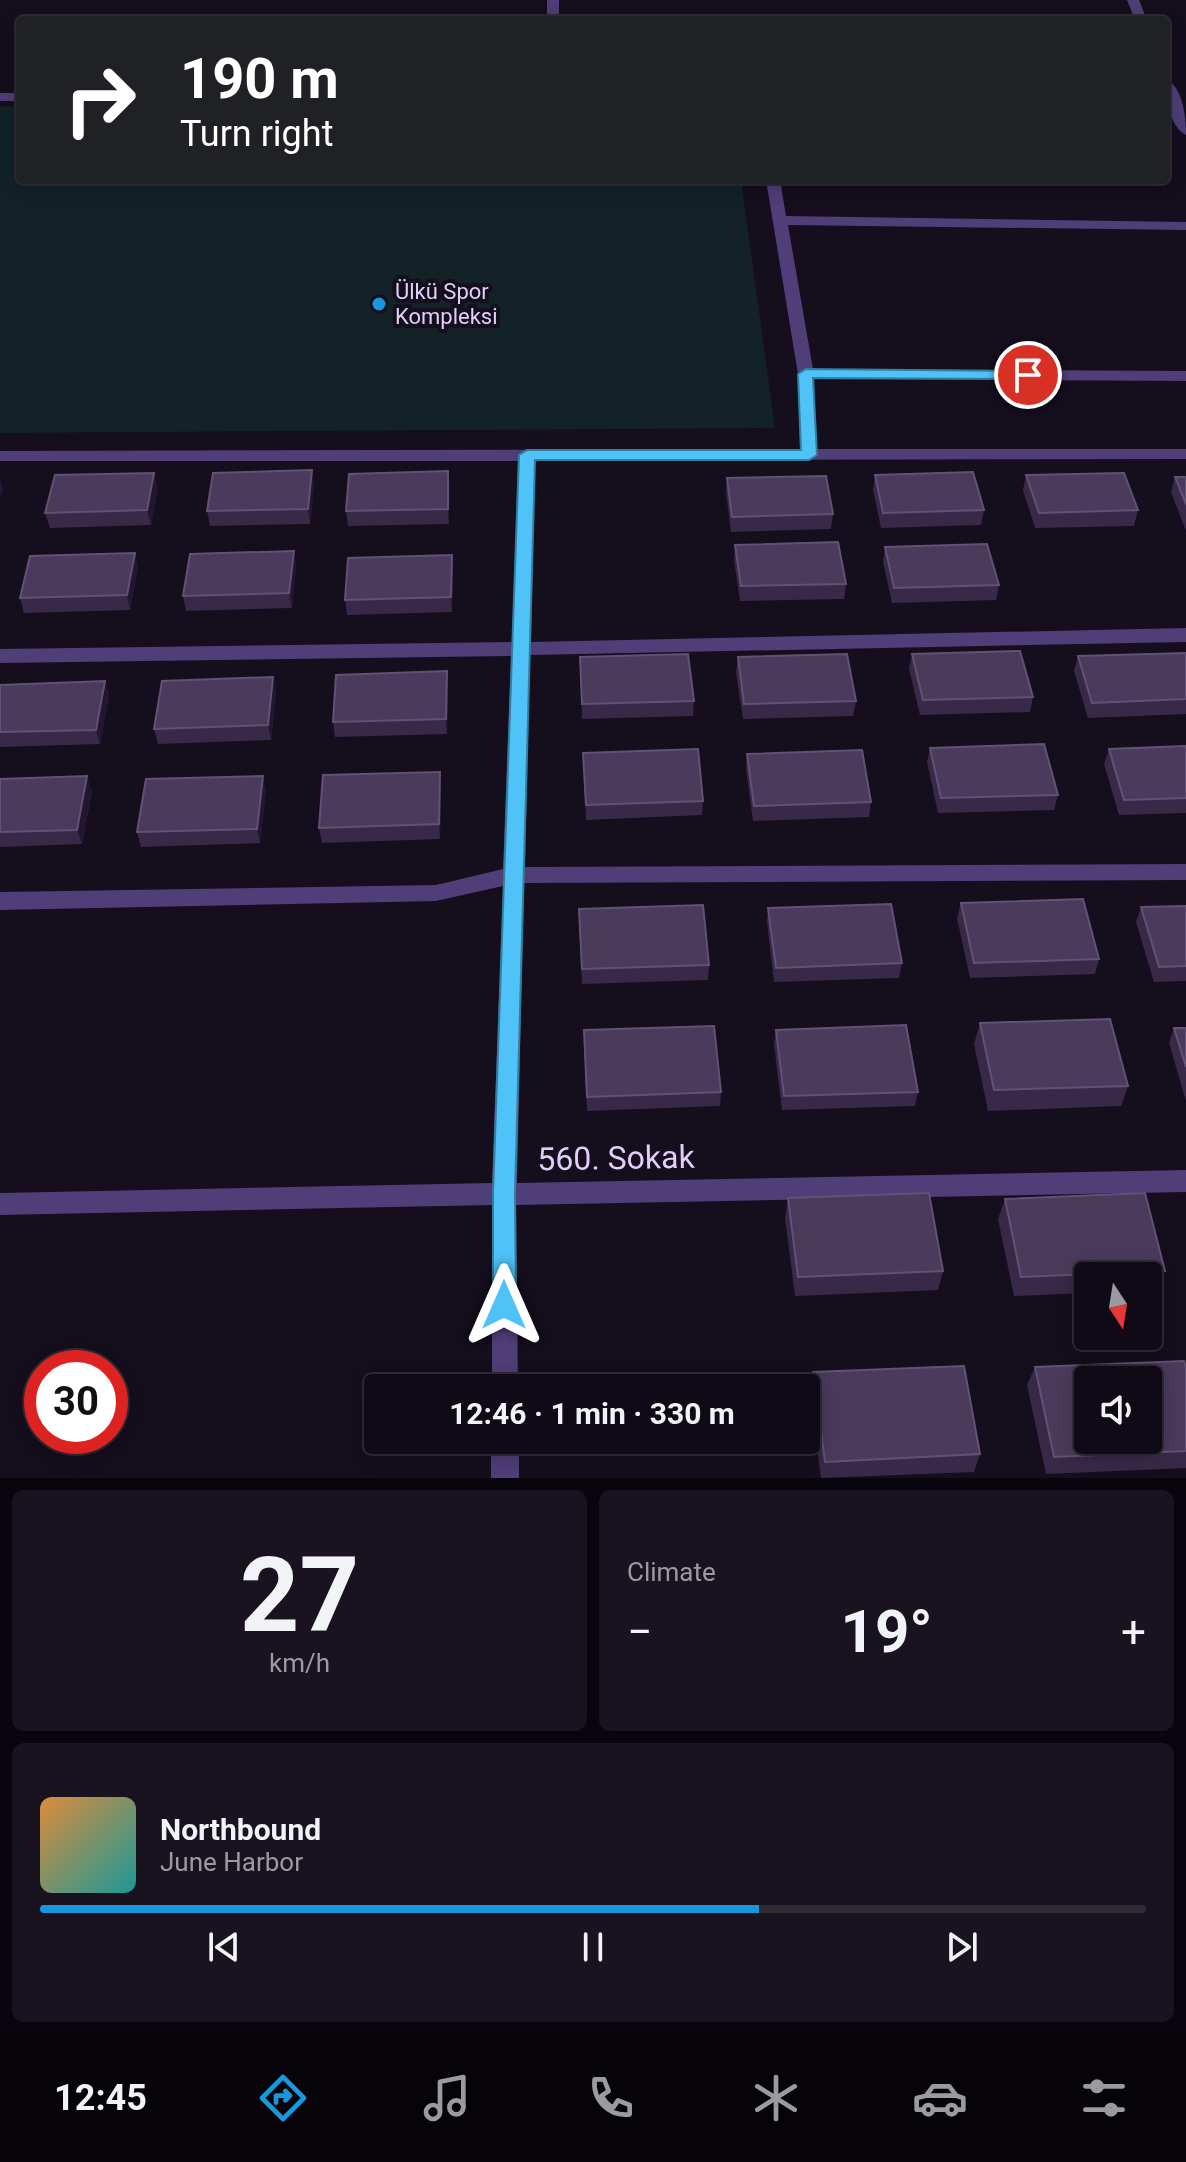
<!DOCTYPE html>
<html lang="en">
<head>
<meta charset="utf-8">
<style>
	body { margin:0; font-family:Roboto,sans-serif; background:#18131f; color:#f1f3f6; height:100vh; display:flex; flex-direction:column; font-size:30px; white-space:nowrap }
	* { box-sizing:border-box; margin:0 }
	p { font-size:26px; color:#9b9aa1 }
	.icon { flex:none; width:44px; height:44px; fill:none; stroke:currentColor; stroke-width:2; stroke-linecap:round; stroke-linejoin:round }
	.map { position:relative; height:1478px; overflow:hidden }
	.side { display:flex; flex-direction:column; gap:12px; padding:12px; background:#08060c; flex:1 }
	.side>* { flex:none }
	.guide { position:absolute; left:16px; top:16px; width:1154px; height:168px; border-radius:8px; box-shadow:0 4px 20px #0003,0 0 0 2px #2f2b35; background:#202124; color:#fff; overflow:hidden }
	.needle { width:52px; rotate:168deg }
	.fabs { position:absolute; left:1074px; top:1262px; display:grid; gap:16px }
	.fabs a { display:grid; place-items:center; width:88px; height:88px; border-radius:8px; background:#0f0a16; box-shadow:0 4px 20px #0003,0 0 0 2px #2f2b35; font-size:40px }
	.speed { position:absolute; left:24px; top:1350px; display:flex; gap:16px; font-size:40px; font-weight:700; text-align:center }
	.speed>* { display:grid; place-content:center; width:104px; height:104px; border-radius:50%; background:#0f0a16; box-shadow:0 4px 20px #0003,0 0 0 2px #2f2b35; line-height:1 }
	.speed .limit { border:12px solid #d22; background:#fff; color:#111 }
	.pin { position:absolute; display:grid; place-items:center; width:68px; height:68px; color:#fff; margin:-34px; border:4px solid #fff; border-radius:50%; box-shadow:0 2px 8px #0007 }
	.me { position:absolute; width:88px; margin:-44px; rotate:0deg; stroke-linejoin:round; filter:drop-shadow(0 0 6px #0008) }
	.turn { display:flex; align-items:center; gap:28px; height:168px; padding:0 32px; font-size:36px }
	.turn .icon { width:104px; height:104px; stroke-width:2.5 }
	.turn b { display:block; font-size:56px; line-height:68px }
	.big { font-size:60px; font-weight:700; line-height:1.1 }
	.side .tile { flex:1; display:flex; flex-direction:column; justify-content:center; gap:12px; min-width:0; padding:0 28px; border-radius:12px; background:#18131f }
	.side .dial { align-items:center; gap:0 }
	.dial b { font-size:104px; line-height:1 }
	.song { display:flex; align-items:center; gap:24px }
	.cover { width:96px; height:96px; border-radius:12px; background:linear-gradient(135deg,hsl(30 70% 55%),hsl(180 70% 35%)) }
	.played { height:8px; border-radius:4px; background:linear-gradient(90deg,#1797de 65%,#2f2b35 65%) }
	.keys { display:flex; justify-content:space-around; direction:ltr }
	.heat { display:flex; justify-content:space-between; align-items:center; font-size:44px; direction:ltr }
	.side .tiles { flex:1; display:grid; gap:12px; grid-template-columns:1fr 1fr }
	.tile:last-child { grid-column:span 2 }
	.trip { position:absolute; left:364px; top:1374px; width:456px; height:80px; border-radius:8px; background:#0f0a16; box-shadow:0 4px 20px #0003,0 0 0 2px #2f2b35; font-weight:700; line-height:80px; text-align:center }
	.menu { display:flex; height:128px; justify-content:space-around; align-items:center; background:#060409; color:#9b9aa1 }
	.menu .icon { width:56px; height:56px }
	.menu .on { color:#1797de }
	.menu b { font-size:36px; color:#f1f3f6 }
	.map>svg:first-child { display:block }
	.green { fill:#122226 }
	.lines { fill:none; stroke-linecap:round; stroke-linejoin:round }
	.minor { fill:#4f3e77; fill-rule:evenodd }
	.wall { fill:#382949 }
	.shaded-wall { fill:#221630 }
	.building { fill:#4a3a5c; stroke:#615275; stroke-width:2; fill-rule:evenodd }
	.route { fill:#4fc3f7; stroke:#337fa1; stroke-width:2 }
	.poi-dot { fill:#1797de; stroke:#140e1d; stroke-width:3 }
	.labels { text-anchor:middle; stroke-width:8; stroke-linejoin:round; paint-order:stroke }
	.far-poi-label { font-size:22px; fill:#dfcffa; stroke:#140e1d; text-anchor:start }
	.near-street-label { font-size:32px; fill:#dfcffa; stroke:#140e1d }
</style>
</head>
<body>
<div class="map">
<svg width="1186" height="1478" viewBox="0 0 1186 1478">
	<rect width="100%" height="100%" fill="#140e1d"/>
	<path class="green" d="M0 106 20 107V180H741L775 428 0 433Z"/>
	<g class="lines">
		<g class="minor">
			<rect x="547" y="0" width="12" height="20"/>
			<path d="M1127 0H1139L1147 20H1135Z"/>
			<path d="M1166 79C1183 87 1186 118 1186 135 1169 127 1166 96 1166 79Z"/>
			<rect x="0" y="93" width="20" height="8"/>
			<path d="M766 180H780L786 216 1186 222V230L788 225 813 369 1186 371V381L814 379 817 449H1186V459L535 460 531 642 1186 628V642L530 655 525 867 1186 864V880L524 883 517 1183 1186 1170V1192L516 1205 518 1388H492V1205L0 1215V1193L492 1183 503 886 436 901 0 910V892L436 885 503 869 511 656 0 663V649L512 642 518 461H0V451L800 449 798 374Z"/>
			<rect x="491" y="1440" width="28" height="38"/>
		</g>
	</g>
	<g class="wall">
		<path d="M312 470 314 485 310 524 210 526 207 511Z"/>
		<path d="M448 471 449 524 348 526 346 511Z"/>
		<path d="M875 475 984 510 981 525 881 528 873 490Z"/>
		<path d="M1026 475 1138 510 1134 526 1035 528 1023 490Z"/>
		<path d="M1175 477H1186V531L1171 492Z"/>
		<path d="M727 478 833 514 831 529 731 532 726 493Z"/>
		<path d="M158 488 151 525 50 528 45 513Z"/>
		<path d="M735 545 846 584 844 599 740 601 734 560Z"/>
		<path d="M885 547 999 585 996 600 892 603 883 562Z"/>
		<path d="M294 551 296 566 292 608 186 611 183 596Z"/>
		<path d="M138 568 130 610 24 613 20 598Z"/>
		<path d="M453 570 452 612 347 615 345 600Z"/>
		<path d="M1186 653V714L1088 718 1074 671 1078 656Z"/>
		<path d="M912 654 1033 697 1030 712 920 715 909 669Z"/>
		<path d="M580 657 694 701 693 716 582 719Z"/>
		<path d="M738 657 856 701 853 716 743 719 736 672Z"/>
		<path d="M447 671 448 686 447 734 335 737 333 722Z"/>
		<path d="M273 677 276 692 271 740 158 744 154 729Z"/>
		<path d="M105 681 109 696 100 744 0 747V685Z"/>
		<path d="M1186 746V813L1119 815 1104 764 1109 749Z"/>
		<path d="M930 748 1058 795 1054 810 938 813 927 762Z"/>
		<path d="M583 753 703 801 702 815 586 820Z"/>
		<path d="M747 754 871 802 869 817 753 821 746 769Z"/>
		<path d="M0 779 92 791 82 844 0 847Z"/>
		<path d="M441 787 440 839 322 843 319 828Z"/>
		<path d="M266 790 260 843 141 847 137 832Z"/>
		<path d="M961 903 1099 959 1095 974 970 978 957 918Z"/>
		<path d="M1186 906V981L1154 982 1136 922 1141 907Z"/>
		<path d="M768 908 902 963 899 978 774 982 767 922Z"/>
		<path d="M579 924 709 965 708 980 582 984Z"/>
		<path d="M980 1023 1128 1086 1121 1106 988 1111 974 1044Z"/>
		<path d="M1174 1028H1186V1101L1169 1043Z"/>
		<path d="M776 1030 918 1092 915 1106 782 1110 774 1044Z"/>
		<path d="M584 1044 721 1092 720 1106 587 1111Z"/>
		<path d="M788 1198 943 1271 938 1290 795 1296 785 1218Z"/>
		<path d="M1005 1199 1165 1271 1156 1290 1148 1291V1276H1088V1293L1014 1296 998 1219Z"/>
		<path d="M1035 1367 1186 1368V1468L1046 1474 1027 1385Z"/>
		<path d="M813 1372 980 1454 974 1472 821 1478 810 1390Z"/>
	</g>
	<g class="shaded-wall">
		<path d="M312 470 314 485 310 524 308 509Z"/>
		<path d="M448 471 450 486 449 524 448 509Z"/>
		<path d="M154 473 158 488 151 525 147 510Z"/>
		<path d="M0 478 3 489 0 501Z"/>
		<path d="M294 551 296 566 292 608 289 593Z"/>
		<path d="M135 553 138 568 130 610 127 595Z"/>
		<path d="M452 555 453 570 452 612 451 597Z"/>
		<path d="M447 671 448 686 447 734 446 719Z"/>
		<path d="M273 677 276 692 271 740 268 725Z"/>
		<path d="M105 681 109 696 100 744 96 730Z"/>
		<path d="M440 772 441 787 440 839 439 824Z"/>
		<path d="M87 776 92 791 82 844 77 830Z"/>
		<path d="M263 776 266 790 260 843 257 829Z"/>
	</g>
	<g class="building">
		<path d="M312 470 308 509 207 511 213 473Z"/>
		<path d="M448 471V509L346 511 349 474Z"/>
		<path d="M973 472 984 510 883 513 875 475Z"/>
		<path d="M154 473 147 510 45 513 55 475Z"/>
		<path d="M1124 473 1138 510 1039 513 1026 475Z"/>
		<path d="M826 476 833 514 732 517 727 478Z"/>
		<path d="M1175 477H1186V504Z"/>
		<path d="M838 542 846 584 741 586 735 545Z"/>
		<path d="M987 544 999 585 894 588 885 547Z"/>
		<path d="M294 551 289 593 183 596 190 554Z"/>
		<path d="M135 553 127 595 20 598 30 556Z"/>
		<path d="M452 555 451 597 345 600 348 558Z"/>
		<path d="M1020 651 1033 697 923 700 912 654Z"/>
		<path d="M1186 653V699L1092 703 1078 656Z"/>
		<path d="M688 654 694 701 582 704 580 657Z"/>
		<path d="M847 654 856 701 744 704 738 657Z"/>
		<path d="M447 671 446 719 333 722 336 675Z"/>
		<path d="M273 677 268 725 154 729 162 681Z"/>
		<path d="M105 681 96 730 0 732V685Z"/>
		<path d="M1044 744 1058 795 941 798 930 748Z"/>
		<path d="M1186 746V798L1124 800 1109 749Z"/>
		<path d="M698 749 703 801 586 805 583 753Z"/>
		<path d="M862 750 871 802 754 806 747 754Z"/>
		<path d="M440 772 439 824 319 828 323 775Z"/>
		<path d="M87 776 77 830 0 832V779Z"/>
		<path d="M263 776 257 829 137 832 146 779Z"/>
		<path d="M1083 899 1099 959 974 963 961 903Z"/>
		<path d="M891 904 902 963 776 968 768 908Z"/>
		<path d="M703 905 709 965 582 969 579 909Z"/>
		<path d="M1186 906V966L1159 967 1141 907Z"/>
		<path d="M1110 1019 1128 1086 994 1090 980 1023Z"/>
		<path d="M906 1025 918 1092 784 1096 776 1030Z"/>
		<path d="M714 1026 721 1092 587 1097 584 1030Z"/>
		<path d="M1174 1028H1186V1067Z"/>
		<path d="M929 1193 943 1271 798 1277 788 1198Z"/>
		<path d="M1145 1193 1165 1271 1021 1277 1005 1199Z"/>
		<path d="M1184 1361 1186 1368V1451L1054 1457 1035 1367ZM1088 1380H1148V1440H1088Z"/>
		<path d="M964 1366 980 1454 825 1462 813 1372Z"/>
	</g>
	<path class="route" d="M806 369 1028 371 1035 375 1028 379 813 378 817 455 809 460H535L515 1194 516 1305 512 1313 504 1316 496 1313 493 1305V1194L519 455 527 450H801L798 374Z"/>
	<circle class="poi-dot" cx="379" cy="304" r="8"/>
	<g class="labels">
		<g class="far-poi-label">
			<text x="395" y="299">Ülkü Spor<tspan x="395" dy="25">Kompleksi</tspan></text>
		</g>
		<g class="near-street-label">
			<text transform="translate(616 1158) rotate(-1)" y="11">560. Sokak</text>
		</g>
	</g>
</svg>
<div class="fabs">
<a><svg class="needle" viewBox="-14 -14 28 28"><path d="M0-13l5 13h-10z" fill="#e53935"/><path d="M0 13l5-13h-10z" fill="#9b9aa1"/></svg></a>
<a><svg class="icon" aria-label="sound" viewBox="0 0 24 24"><path d="M4 9h4l5-4v14l-5-4H4zM17 9q2 3 0 6"/></svg></a>
</div>
<div class="speed"><div class="limit">30</div></div>
<div class="pin" style="left:1028px;top:375px;background:#d93025"><svg class="icon" aria-label="arrive" viewBox="0 0 24 24"><path d="M6 21V4h12l-3 4 3 4H6"/></svg></div>
<svg class="me" style="left:504px;top:1305px" viewBox="-20 -20 40 40"><path d="M0-17L14 15 0 8-14 15z" fill="#4fc3f7" stroke="#fff" stroke-width="4"/></svg>
<div class="trip">12:46 · 1 min · 330 m</div>
<div class="guide">
<div class="turn"><svg class="icon" aria-label="right" viewBox="0 0 24 24"><path d="M7 20v-9h11M14 6l5 5-5 5"/></svg><div><b>190 m</b>Turn right</div></div>
</div>
</div>
<section class="side">
<div class="tiles">
<div class="tile dial"><b>27</b><p>km/h</p></div>
<div class="tile"><p>Climate</p>
<div class="heat"><a>−</a><b class="big">19°</b><a>+</a></div>
</div>
<div class="tile">
<div class="song"><i class="cover"></i><div><b>Northbound</b><p>June Harbor</p></div></div>
<div class="played"></div>
<div class="keys"><svg class="icon" aria-label="previous" viewBox="0 0 24 24"><path d="M18 5L8 12l10 7zM5 5v14"/></svg><svg class="icon" aria-label="pause" viewBox="0 0 24 24"><path d="M8 5v14M16 5v14"/></svg><svg class="icon" aria-label="next" viewBox="0 0 24 24"><path d="M6 5l10 7-10 7zM19 5v14"/></svg></div>
</div>
</div>
</section>
<nav class="menu">
<b>12:45</b>
<svg class="icon on" aria-label="directions" viewBox="0 0 24 24"><path d="M12 3l9 9-9 9-9-9zM9 14v-3h6M13 9l2 2-2 2"/></svg>
<svg class="icon" aria-label="music" viewBox="0 0 24 24"><path d="M9 18V5l10-2v13"/><circle cx="6" cy="18" r="3"/><circle cx="16" cy="16" r="3"/></svg>
<svg class="icon" aria-label="phone" viewBox="0 0 24 24"><path d="M5 4h4l2 5-3 2q2 4 5 5l2-3 5 2v4C11 20 4 13 5 4z"/></svg>
<svg class="icon" aria-label="climate" viewBox="0 0 24 24"><path d="M12 3v18M4 7l16 10M4 17L20 7"/></svg>
<svg class="icon" aria-label="car" viewBox="0 0 24 24"><path d="M5 17H2v-5l4-1 3-4h7l3 4 3 1v5h-3M9 17h6M6 11h13"/><circle cx="7" cy="17" r="2"/><circle cx="17" cy="17" r="2"/></svg>
<svg class="icon" aria-label="filters" viewBox="0 0 24 24"><path d="M4 7h16M4 17h16"/><circle cx="9" cy="7" r="2"/><circle cx="15" cy="17" r="2"/></svg>
</nav>
</body>
</html>
